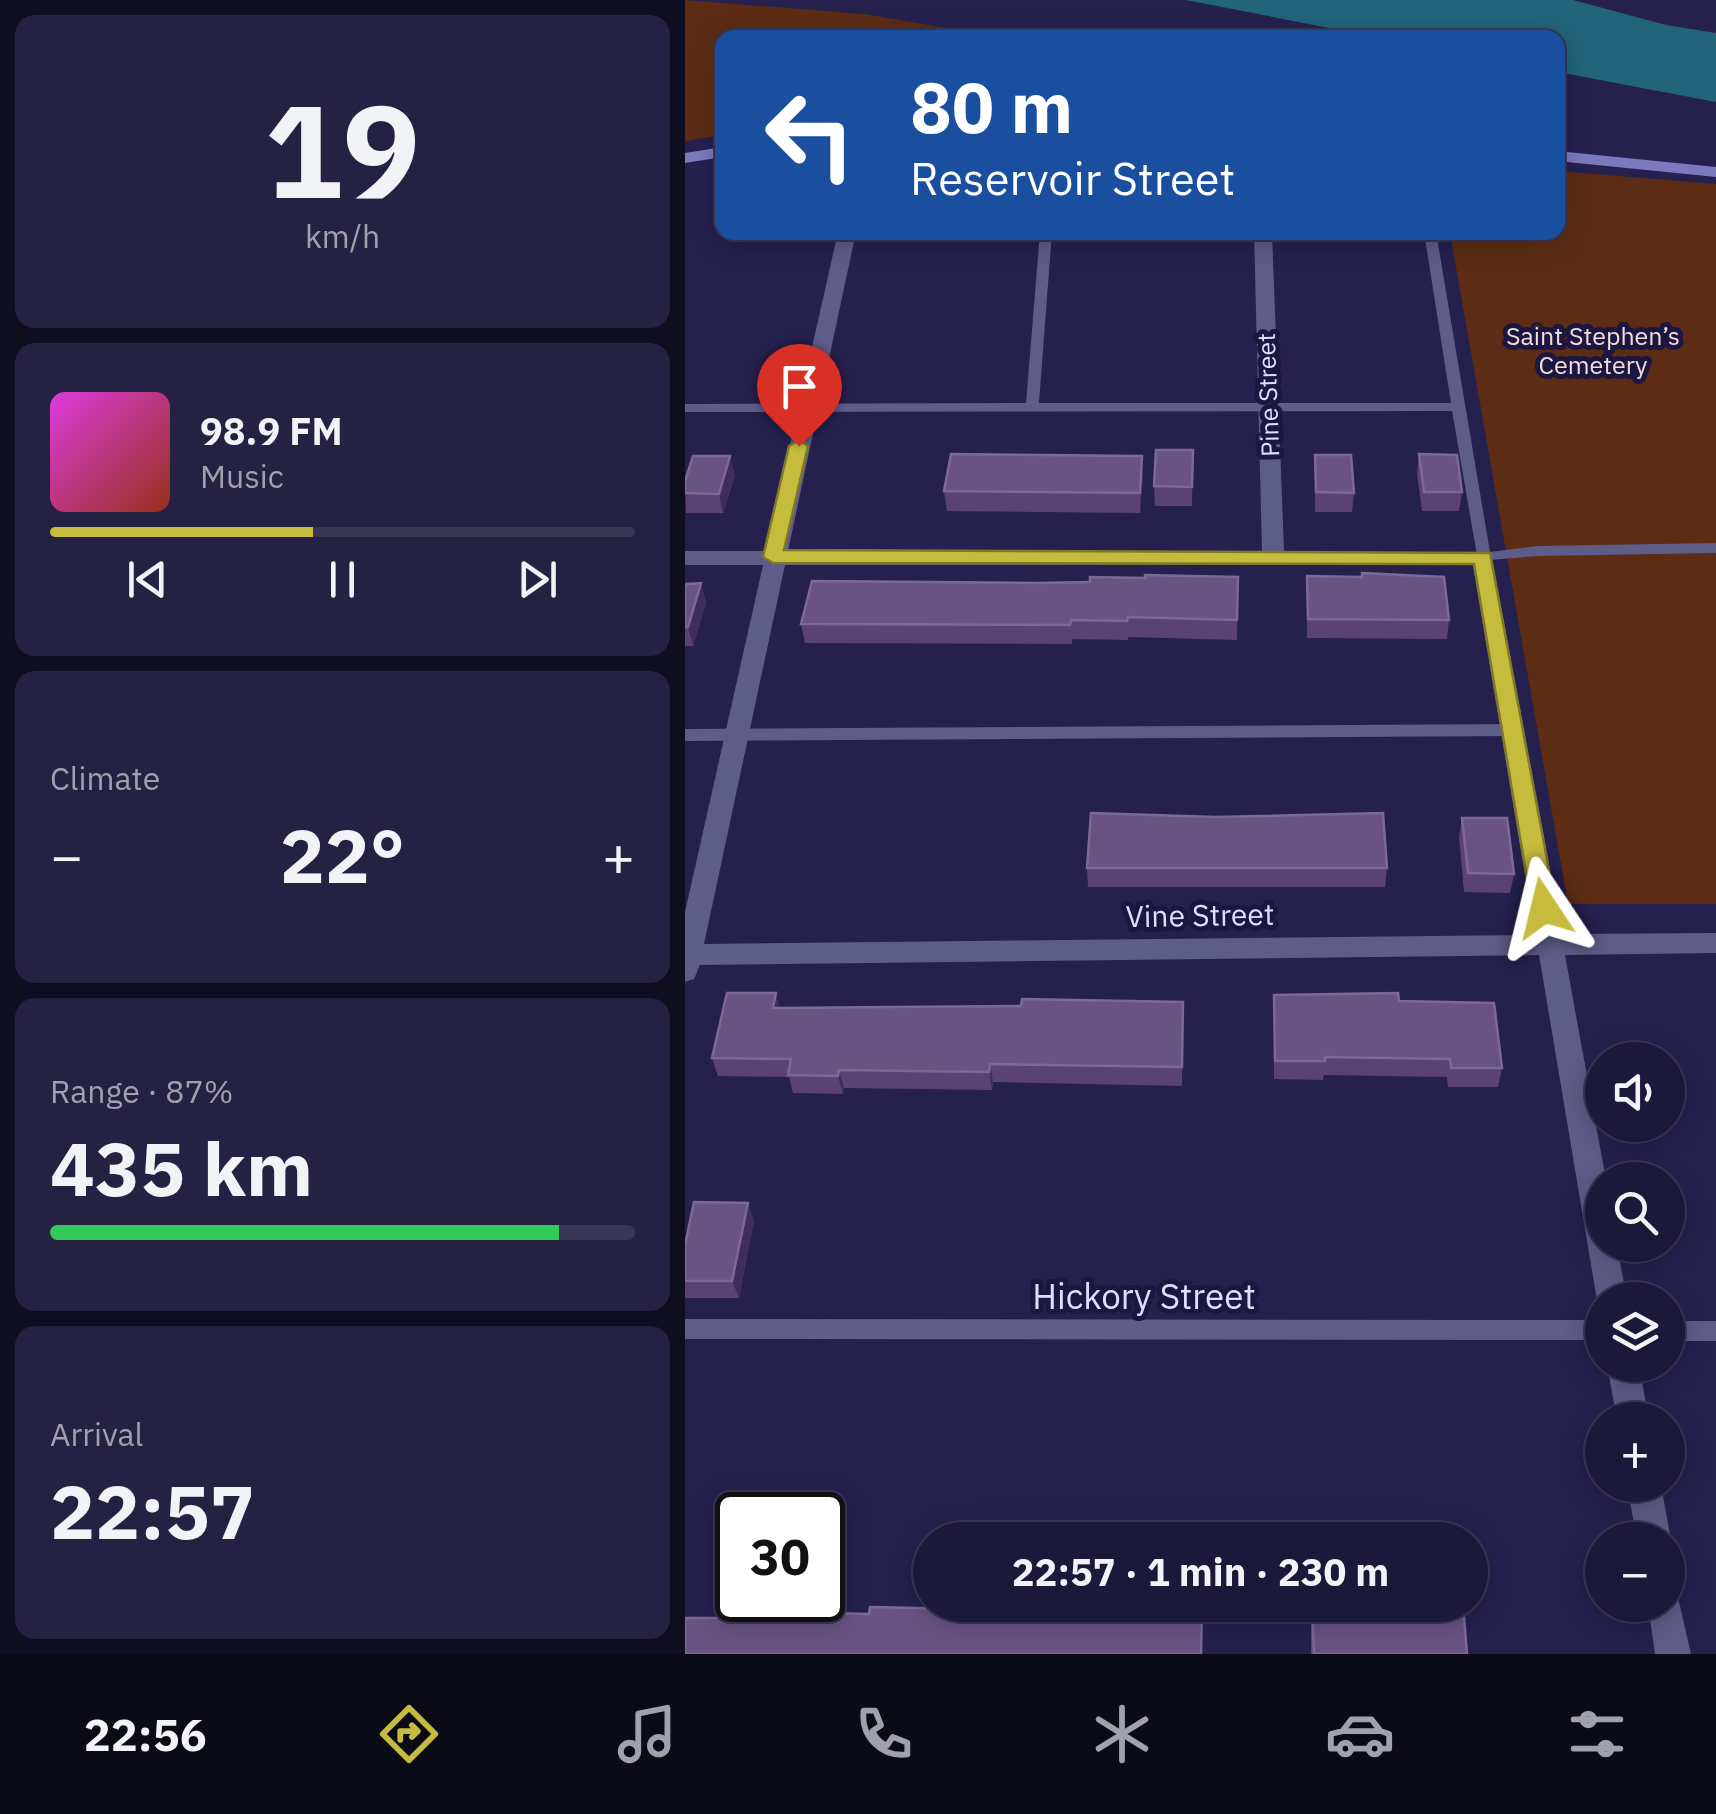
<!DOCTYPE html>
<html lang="en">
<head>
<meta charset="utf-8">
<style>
	body { margin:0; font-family:"IBM Plex Sans",sans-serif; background:#252142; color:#f1f3f6; height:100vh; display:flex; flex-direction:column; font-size:38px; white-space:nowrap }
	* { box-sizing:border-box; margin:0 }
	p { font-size:32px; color:#a0a0af }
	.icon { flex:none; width:55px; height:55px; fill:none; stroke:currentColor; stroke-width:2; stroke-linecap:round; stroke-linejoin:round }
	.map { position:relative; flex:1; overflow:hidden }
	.panel { display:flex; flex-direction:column; gap:15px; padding:15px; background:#0f0d20; width:685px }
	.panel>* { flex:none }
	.hud { position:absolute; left:30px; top:30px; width:850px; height:210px; border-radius:20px; box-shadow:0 5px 25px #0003,0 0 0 2px #3a3754; background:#1a4fa0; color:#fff; overflow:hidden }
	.buttons { position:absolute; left:900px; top:1042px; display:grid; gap:20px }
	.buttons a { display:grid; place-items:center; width:100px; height:100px; border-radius:50%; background:#1c183a; box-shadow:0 5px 25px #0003,0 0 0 2px #3a3754; font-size:50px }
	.speed { position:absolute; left:30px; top:1492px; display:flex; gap:20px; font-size:50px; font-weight:700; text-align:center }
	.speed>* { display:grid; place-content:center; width:130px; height:130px; border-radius:50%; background:#1c183a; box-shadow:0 5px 25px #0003,0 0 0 2px #3a3754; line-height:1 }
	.speed .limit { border:5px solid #111; border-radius:15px; background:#fff; color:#111 }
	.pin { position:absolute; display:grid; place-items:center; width:85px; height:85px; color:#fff; margin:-102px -42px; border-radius:50% 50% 50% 0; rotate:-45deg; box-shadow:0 0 10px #0007 }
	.pin .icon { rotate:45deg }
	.me { position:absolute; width:110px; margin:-55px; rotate:350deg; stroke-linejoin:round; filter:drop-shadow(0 0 8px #0008) }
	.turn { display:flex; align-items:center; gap:35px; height:210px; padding:0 30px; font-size:45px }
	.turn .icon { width:130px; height:130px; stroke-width:2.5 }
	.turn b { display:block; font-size:70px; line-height:85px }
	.big { font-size:75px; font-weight:700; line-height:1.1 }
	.panel .card { flex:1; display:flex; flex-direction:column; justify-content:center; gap:15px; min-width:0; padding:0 35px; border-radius:20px; background:#252142 }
	.panel .dial { align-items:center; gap:0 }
	.dial b { font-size:130px; line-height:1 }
	.song { display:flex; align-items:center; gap:30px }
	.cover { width:120px; height:120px; border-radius:15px; background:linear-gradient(135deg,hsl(300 70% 55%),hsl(10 70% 35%)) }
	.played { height:10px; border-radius:5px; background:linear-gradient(90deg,#c5bc3d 45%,#3a3754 45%) }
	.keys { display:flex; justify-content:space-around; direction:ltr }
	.heat { display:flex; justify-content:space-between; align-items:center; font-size:55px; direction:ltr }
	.charge { height:15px; border-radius:8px; background:linear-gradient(90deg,#34c759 87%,#3a3754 0) }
	.trip { position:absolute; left:228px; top:1522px; width:575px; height:100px; border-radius:50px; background:#1c183a; box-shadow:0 5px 25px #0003,0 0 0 2px #3a3754; font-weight:700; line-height:100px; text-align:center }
	.menu { display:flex; height:160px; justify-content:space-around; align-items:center; background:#0b0a17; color:#a0a0af }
	.menu .icon { width:70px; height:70px }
	.menu .on { color:#c5bc3d }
	.menu b { font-size:45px; color:#f1f3f6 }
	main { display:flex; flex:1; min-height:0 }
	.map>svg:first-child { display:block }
	.green { fill:#5c2c14 }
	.water { fill:#21647b }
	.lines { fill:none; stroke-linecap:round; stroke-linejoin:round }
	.lane { fill:#5e5c88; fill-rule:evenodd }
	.street { fill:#5e5c88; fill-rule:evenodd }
	.secondary { fill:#7c79be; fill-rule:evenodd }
	.wall { fill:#5b4276 }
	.shaded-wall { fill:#3f2d60 }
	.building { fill:#695385; stroke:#7c6998; stroke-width:2.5 }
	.route { fill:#c5bc3d; stroke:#807a28; stroke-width:2.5 }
	.labels { text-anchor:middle; stroke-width:10; stroke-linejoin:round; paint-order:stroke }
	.far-park-label { font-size:25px; fill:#f1ddd5; stroke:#1c1642 }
	.far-street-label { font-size:25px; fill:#dfdffd; stroke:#1c1642 }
	.street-label { font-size:30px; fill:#dfdffd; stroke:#1c1642 }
	.near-street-label { font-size:35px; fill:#dfdffd; stroke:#1c1642 }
</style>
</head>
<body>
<main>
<section class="panel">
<div class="card dial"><b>19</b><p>km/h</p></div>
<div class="card">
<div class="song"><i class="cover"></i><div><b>98.9 FM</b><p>Music</p></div></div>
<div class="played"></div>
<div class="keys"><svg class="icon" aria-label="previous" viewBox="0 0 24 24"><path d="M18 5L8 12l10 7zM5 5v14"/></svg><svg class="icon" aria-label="pause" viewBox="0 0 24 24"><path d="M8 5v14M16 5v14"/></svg><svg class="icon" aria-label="next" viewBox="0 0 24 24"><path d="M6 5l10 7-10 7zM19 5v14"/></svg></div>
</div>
<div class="card"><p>Climate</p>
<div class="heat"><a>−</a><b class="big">22°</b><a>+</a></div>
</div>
<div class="card"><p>Range · 87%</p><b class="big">435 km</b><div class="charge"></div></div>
<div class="card"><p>Arrival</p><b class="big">22:57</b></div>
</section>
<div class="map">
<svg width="1031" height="1654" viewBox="0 0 1031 1654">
	<rect width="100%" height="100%" fill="#25204e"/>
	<g class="green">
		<path d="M0 0 179 14 314 37 38 38 37 135 0 141Z"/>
		<path d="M873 171 1031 184V904H883L765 233 872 232Z"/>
	</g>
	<path class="water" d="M501 0H888L981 25 1031 33V102L873 72 872 38 690 37Z"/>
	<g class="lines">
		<g class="lane">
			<path d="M355 232H367L354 403H766L739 232H751L805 552 852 546 1031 543V553L852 556 793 561 767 411 0 412V404L341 403Z"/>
			<path d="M828 724 836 730 828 736 0 741V729Z"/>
			<path d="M0 1319 918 1320V1340L0 1339Z"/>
			<rect x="982" y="1321" width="49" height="20"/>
		</g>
		<g class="street">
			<path d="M153 232H171L103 551H577L569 232H587L599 551 806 553 877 934 1031 933V953L880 955 921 1180H918V1245H932L942 1300H918V1310L912 1300 854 955 15 965 9 979 0 982V912L78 565H0V551H81ZM100 565H788L850 935 19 944Z"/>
			<path d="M922 1365H954L964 1420H932Z"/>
			<path d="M942 1485H976L986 1540 982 1548V1540H952Z"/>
			<path d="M982 1589 992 1593 1006 1654H970L963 1605H982Z"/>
		</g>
		<g class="secondary">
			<path d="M38 147V157L0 163V153Z"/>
			<path d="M872 151 1031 167V177L872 161Z"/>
		</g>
	</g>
	<g class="wall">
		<path d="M508 450 507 506H470L469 486Z"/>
		<path d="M734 454 777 492 774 511H737L732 474Z"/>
		<path d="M630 455 669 493 667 512H630Z"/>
		<path d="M50 476 38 513H1L0 481Z"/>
		<path d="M458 476 455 513 262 511 259 491Z"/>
		<path d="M622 576 764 620 762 639 622 638Z"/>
		<path d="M553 577 552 640 443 637V640L387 639V644L120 643 116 624 350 583 460 578Z"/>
		<path d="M16 583 21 603 8 646H0V584Z"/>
		<path d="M777 818 829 874 825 893 779 892 774 837Z"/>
		<path d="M402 868H702L700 887H403Z"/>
		<path d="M589 995 714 1001 817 1068 813 1087H763L762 1077 639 1075 638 1080 589 1079Z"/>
		<path d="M498 1002 497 1086 308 1082 307 1090 159 1088 158 1094 108 1093 104 1077 33 1076 27 1058 95 1008 336 1006Z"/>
		<path d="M69 1220 54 1298H0V1281Z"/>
		<path d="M626 1605H778L782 1654H626Z"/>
	</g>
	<g class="shaded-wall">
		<path d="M45 456 50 476 38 513 34 494Z"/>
		<path d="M457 456 458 476 455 513V493Z"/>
		<path d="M16 583 21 603 8 646 3 627Z"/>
		<path d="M91 993 96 1012 88 1008Z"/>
		<path d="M305 1064 308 1082 307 1090 304 1072Z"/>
		<path d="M154 1070 159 1088 158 1094 153 1076Z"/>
		<path d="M63 1203 69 1220 54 1298 47 1281Z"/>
	</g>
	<g class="building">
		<path d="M471 450H508L507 487 469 486Z"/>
		<path d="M266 454 457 456 455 493 259 491Z"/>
		<path d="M734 454 772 455 777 492H739Z"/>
		<path d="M630 455H666L669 493 631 492Z"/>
		<path d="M8 456H45L34 494 0 493V481Z"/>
		<path d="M677 573 759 577 764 620 623 619 622 576 677 577Z"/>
		<path d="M460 575 553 577 552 620 443 617 442 621 386 620 385 625 116 624 127 581 350 583 405 582V577L460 578Z"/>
		<path d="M16 583 3 627H0V584Z"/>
		<path d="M406 813 530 817 698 813 702 868H402Z"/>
		<path d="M777 818H822L829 874 783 873Z"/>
		<path d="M42 993H91L88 1008 336 1006 337 999 498 1002 497 1067 305 1064 304 1072 154 1070 153 1076 103 1075 106 1059 27 1058Z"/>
		<path d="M713 993 714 1001 809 1003 817 1068H766L765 1059 640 1057V1061H590L589 995Z"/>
		<path d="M9 1202 63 1203 47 1281H0V1245Z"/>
		<path d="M286 1605H517L516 1654H0V1618H109L110 1612 184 1614 185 1607 285 1609Z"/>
		<path d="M627 1605H778L782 1654H629Z"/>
	</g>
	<path class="route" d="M114 440 123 446 99 550 805 553 871 908 867 915 859 917 847 908 789 564 88 563 78 557 104 446Z"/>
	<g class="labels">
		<g class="far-park-label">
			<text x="908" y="345">Saint Stephen’s<tspan x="908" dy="29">Cemetery</tspan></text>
		</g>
		<g class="far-street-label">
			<text transform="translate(583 395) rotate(-92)" y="9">Pine Street</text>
		</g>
		<g class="street-label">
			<text transform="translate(515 916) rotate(-1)" y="10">Vine Street</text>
		</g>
		<g class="near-street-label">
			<text x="459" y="1309">Hickory Street</text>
		</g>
	</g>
</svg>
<div class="buttons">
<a><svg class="icon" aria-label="sound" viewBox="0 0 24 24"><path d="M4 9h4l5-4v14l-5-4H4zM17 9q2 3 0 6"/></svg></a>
<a><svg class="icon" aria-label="search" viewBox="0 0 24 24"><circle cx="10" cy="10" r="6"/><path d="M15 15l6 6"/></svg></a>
<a><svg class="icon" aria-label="layers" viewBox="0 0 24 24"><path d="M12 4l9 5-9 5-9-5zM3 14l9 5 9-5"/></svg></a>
<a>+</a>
<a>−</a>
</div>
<div class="speed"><div class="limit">30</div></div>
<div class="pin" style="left:114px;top:446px;background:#d93025"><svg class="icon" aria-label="arrive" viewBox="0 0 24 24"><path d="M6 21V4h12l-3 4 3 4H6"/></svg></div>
<svg class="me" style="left:859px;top:908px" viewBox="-20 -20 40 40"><path d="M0-17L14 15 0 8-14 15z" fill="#c5bc3d" stroke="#fff" stroke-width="4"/></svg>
<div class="trip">22:57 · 1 min · 230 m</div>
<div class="hud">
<div class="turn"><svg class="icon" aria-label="left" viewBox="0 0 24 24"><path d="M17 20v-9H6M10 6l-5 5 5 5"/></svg><div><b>80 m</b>Reservoir Street</div></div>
</div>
</div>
</main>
<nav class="menu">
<b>22:56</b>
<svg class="icon on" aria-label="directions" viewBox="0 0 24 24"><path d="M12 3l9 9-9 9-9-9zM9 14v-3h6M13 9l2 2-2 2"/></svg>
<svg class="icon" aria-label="music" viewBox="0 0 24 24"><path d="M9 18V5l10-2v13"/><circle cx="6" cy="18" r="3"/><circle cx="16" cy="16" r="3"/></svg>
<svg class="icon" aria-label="phone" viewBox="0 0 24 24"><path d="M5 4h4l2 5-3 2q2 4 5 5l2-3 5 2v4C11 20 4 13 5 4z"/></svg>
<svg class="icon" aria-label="climate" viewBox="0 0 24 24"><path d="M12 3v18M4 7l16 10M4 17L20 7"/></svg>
<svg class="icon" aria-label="car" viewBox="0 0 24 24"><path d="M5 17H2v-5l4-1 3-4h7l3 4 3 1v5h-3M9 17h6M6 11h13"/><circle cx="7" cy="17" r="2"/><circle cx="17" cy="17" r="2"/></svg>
<svg class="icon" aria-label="filters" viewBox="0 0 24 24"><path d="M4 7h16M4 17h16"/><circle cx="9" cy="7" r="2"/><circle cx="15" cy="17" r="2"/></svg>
</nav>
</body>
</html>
